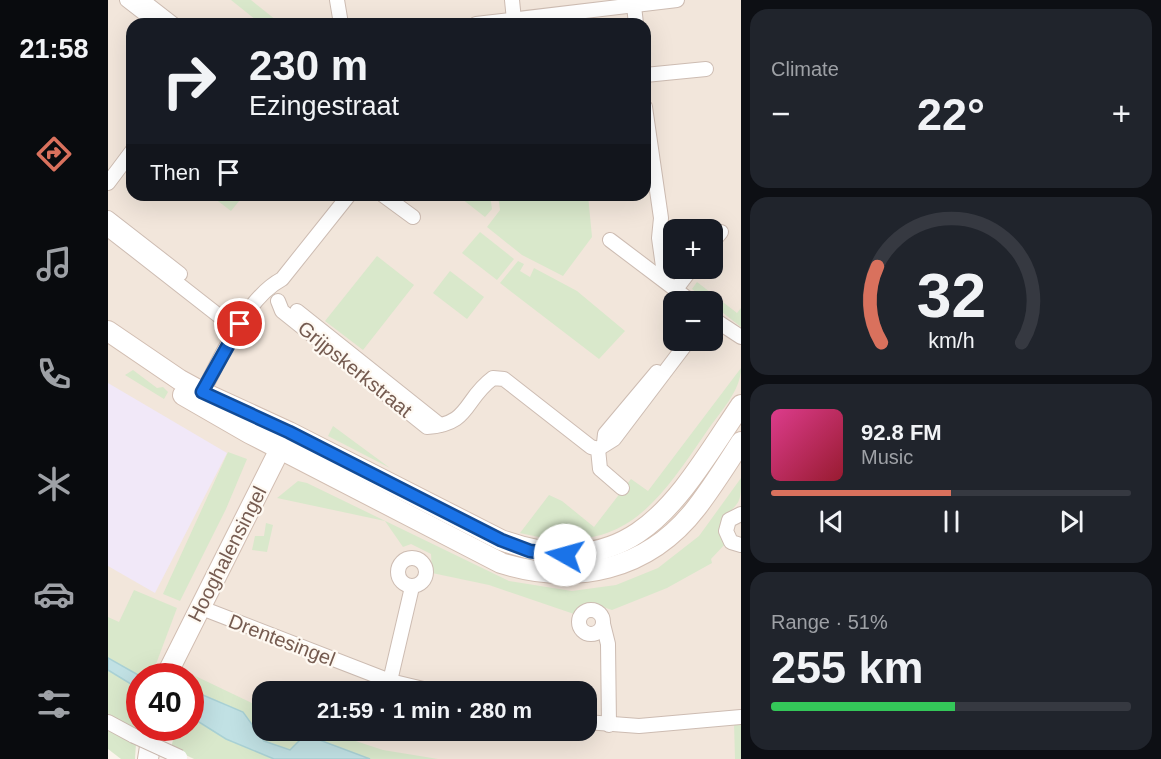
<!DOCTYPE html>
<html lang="en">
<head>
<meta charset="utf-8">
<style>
	body { margin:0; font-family:Arial,sans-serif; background:#20242c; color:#f1f3f6; height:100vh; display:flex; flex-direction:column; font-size:22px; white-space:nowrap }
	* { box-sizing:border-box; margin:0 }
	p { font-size:20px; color:#9ea1a6 }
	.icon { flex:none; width:33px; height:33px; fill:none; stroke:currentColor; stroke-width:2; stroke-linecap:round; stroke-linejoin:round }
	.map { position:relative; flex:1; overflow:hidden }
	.drawer { display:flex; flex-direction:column; gap:9px; padding:9px; background:#0d0f14; width:420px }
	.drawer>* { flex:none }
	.hud { position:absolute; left:18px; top:18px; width:525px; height:183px; border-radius:18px; box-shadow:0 6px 24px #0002; background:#171b24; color:#f1f3f6; overflow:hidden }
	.tools { position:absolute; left:555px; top:219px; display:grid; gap:12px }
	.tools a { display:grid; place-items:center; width:60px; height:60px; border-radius:12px; background:#171b24; box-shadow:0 6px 24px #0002; font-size:30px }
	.speed { position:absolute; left:18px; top:663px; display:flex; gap:12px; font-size:30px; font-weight:700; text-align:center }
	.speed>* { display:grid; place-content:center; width:78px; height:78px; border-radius:50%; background:#171b24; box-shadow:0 6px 24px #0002; line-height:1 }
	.speed .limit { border:9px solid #d22; background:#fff; color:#111 }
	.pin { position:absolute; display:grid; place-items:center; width:51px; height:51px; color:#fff; margin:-26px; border:3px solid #fff; border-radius:50%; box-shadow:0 2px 6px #0007 }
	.me { position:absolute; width:66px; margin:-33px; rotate:277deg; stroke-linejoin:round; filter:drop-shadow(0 0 4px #0008) }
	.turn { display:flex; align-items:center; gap:21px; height:126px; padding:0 24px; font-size:27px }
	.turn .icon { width:78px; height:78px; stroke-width:2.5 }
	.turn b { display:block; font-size:42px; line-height:51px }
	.then { display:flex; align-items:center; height:57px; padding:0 24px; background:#0003; gap:12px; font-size:22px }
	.big { font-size:45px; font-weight:800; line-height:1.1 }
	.drawer .card { flex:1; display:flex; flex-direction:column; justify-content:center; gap:9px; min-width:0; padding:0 21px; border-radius:18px; background:#20242c }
	.drawer .dial { align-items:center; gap:0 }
	.dial svg { height:156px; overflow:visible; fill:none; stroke:#363941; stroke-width:7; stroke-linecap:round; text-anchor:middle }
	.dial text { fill:#f1f3f6; stroke:none }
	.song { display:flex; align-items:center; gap:18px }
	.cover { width:72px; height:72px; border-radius:9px; background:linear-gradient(135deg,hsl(330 70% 55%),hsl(350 70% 35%)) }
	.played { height:6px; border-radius:3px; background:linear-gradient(90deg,#d9715d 50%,#363941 50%) }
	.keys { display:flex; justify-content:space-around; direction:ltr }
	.heat { display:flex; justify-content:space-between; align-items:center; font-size:33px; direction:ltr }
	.charge { height:9px; border-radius:4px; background:linear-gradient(90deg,#34c759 51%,#363941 0) }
	.trip { position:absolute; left:144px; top:681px; width:345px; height:60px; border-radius:18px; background:#171b24; box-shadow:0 6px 24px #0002; font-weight:800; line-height:60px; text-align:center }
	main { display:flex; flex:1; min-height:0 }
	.dock { display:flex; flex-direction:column; width:108px; justify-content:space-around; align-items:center; background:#090b0e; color:#9ea1a6 }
	.dock .icon { width:42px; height:42px }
	.dock .on { color:#d9715d }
	.dock b { font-size:27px; color:#f1f3f6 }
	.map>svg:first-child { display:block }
	.residential { fill:#f2e6db; fill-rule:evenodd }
	.education { fill:#f1e8f8 }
	.green { fill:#d9e8cb }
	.water { fill:#c1e1e4; stroke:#a9d1d5; stroke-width:1.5 }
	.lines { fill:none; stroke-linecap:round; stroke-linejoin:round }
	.street-casing { stroke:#cdbcb2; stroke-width:16 }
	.secondary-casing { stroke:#d2beb2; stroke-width:22 }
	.street { stroke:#fff; stroke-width:14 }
	.secondary { stroke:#fff; stroke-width:20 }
	.street-bridge-casing { stroke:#cdbcb2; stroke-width:16; stroke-linecap:butt }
	.street-bridge { stroke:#fff; stroke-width:14 }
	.route-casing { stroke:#114b97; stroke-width:15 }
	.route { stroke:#1a73e8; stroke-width:10 }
	.labels { text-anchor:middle; stroke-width:4.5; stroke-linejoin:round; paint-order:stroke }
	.street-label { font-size:20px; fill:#755b50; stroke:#fef9f2 }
</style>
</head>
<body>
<main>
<nav class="dock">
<b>21:58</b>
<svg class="icon on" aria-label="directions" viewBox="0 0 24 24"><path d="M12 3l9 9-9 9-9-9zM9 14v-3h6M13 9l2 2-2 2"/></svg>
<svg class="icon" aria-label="music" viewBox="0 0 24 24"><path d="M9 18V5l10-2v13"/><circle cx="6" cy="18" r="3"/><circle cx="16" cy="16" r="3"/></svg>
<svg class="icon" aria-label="phone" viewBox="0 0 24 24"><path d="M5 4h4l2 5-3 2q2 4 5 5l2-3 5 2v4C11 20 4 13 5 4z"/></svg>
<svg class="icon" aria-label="climate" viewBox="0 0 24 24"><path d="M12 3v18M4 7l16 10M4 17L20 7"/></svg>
<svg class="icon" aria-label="car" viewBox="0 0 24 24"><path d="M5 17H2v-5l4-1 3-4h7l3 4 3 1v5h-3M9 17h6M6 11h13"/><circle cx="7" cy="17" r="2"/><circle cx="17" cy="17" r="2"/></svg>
<svg class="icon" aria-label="filters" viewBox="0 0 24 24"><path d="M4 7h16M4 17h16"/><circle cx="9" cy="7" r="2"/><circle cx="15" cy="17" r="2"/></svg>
</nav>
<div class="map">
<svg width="633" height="759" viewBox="0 0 633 759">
	<rect width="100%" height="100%" fill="#fbf4ec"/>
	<path class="residential" d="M0 0H633V759H201L83 710 82 676H32L0 663ZM24 24H537V195H24ZM566 230H604V268H566ZM566 302H604V340H566ZM154 692H478V730H154Z"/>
	<path class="education" d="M0 383 119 453 47 593 0 566Z"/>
	<g class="green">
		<path d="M123 0H143L173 24H153Z"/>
		<path d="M102 195H136L123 211Z"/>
		<path d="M349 195H382L384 209 377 217Z"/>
		<path d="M390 195H480L484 237 455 276 414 255 379 227 392 210Z"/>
		<path d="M601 223 596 229 566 230 565 256 562 226Z"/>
		<path d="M372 232 406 259 389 280 354 253Z"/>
		<path d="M269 256 306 285 255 350 217 321Z"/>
		<path d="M410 261 416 264 412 271 422 277 426 268 469 291 517 331 491 359 392 283Z"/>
		<path d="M342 271 376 297 359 319 325 293Z"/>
		<path d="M589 282 629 313 633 308V327L605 305 604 302 600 301 584 289Z"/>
		<path d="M633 368C633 391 611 413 599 431 547 507 514 558 412 533L441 495 454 501 486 527 523 479 540 491Z"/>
		<path d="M25 370 49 388 55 387 60 392 56 399 17 375Z"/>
		<path d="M225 426 282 468 220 436Z"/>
		<path d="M120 452 139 459 118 509 72 601 55 594Z"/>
		<path d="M633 478C633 500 633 502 618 515L619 542 603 559 604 563 559 588 504 610C489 605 477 597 466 614L381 585 324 573 323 554 303 544 295 547 277 521 169 498 190 481 199 483 401 581 464 591 508 585 550 568 591 536Z"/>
		<path d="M158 523 165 525 159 552 144 550 147 536H156Z"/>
		<path d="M26 590 69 608 45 672C30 682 14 666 0 658V617L11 622Z"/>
		<path d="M0 670 31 689 33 737 0 721Z"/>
		<path d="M79 672 154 708V730L217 731 275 750 330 759C308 759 282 759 260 759 234 753 221 740 194 738L182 750 156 741 135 712 83 690 82 676H77Z"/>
		<path d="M83 717 98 727 166 759H86L63 748 68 728H82Z"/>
		<path d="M633 722V759H627L626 723Z"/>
		<path d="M0 729 28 743 27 759H13L0 749Z"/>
	</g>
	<g class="water">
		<path d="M0 658 32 676 31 689 0 670Z"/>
		<path d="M83 690 135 712 156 741 182 750 194 738 201 736 262 759H166L118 739 83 717Z"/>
	</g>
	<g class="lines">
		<defs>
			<g id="street">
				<path d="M19 0 50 24"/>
				<path d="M34 0 65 24"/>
				<path d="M229 0 233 24"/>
				<path d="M404 0 406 20"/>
				<path d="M526 6 528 24"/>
				<path d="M368 24 569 0"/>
				<path d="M537 75 598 69"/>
				<path d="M537 107 553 218 551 238 557 281"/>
				<path d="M0 183 24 151"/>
				<path d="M275 195 305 217"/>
				<path d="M0 218 72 274"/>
				<path d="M0 229 115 319 132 324"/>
				<path d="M502 240 584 302"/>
				<path d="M604 243 613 232"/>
				<path d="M568 289 584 268"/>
				<path d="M170 301 174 311 319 427C363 424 355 400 385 378L396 379 483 447 490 449 492 469 514 488"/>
				<path d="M189 311 332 425"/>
				<path d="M604 318 633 337"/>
				<path d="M91 399C111 363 136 299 174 279L241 195"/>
				<path d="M496 443 497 434 549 372"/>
				<path d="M490 449 506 439 581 340"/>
				<path d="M633 514 621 520 618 531 623 542 633 545"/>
				<circle cx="304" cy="572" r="14"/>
				<path d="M91 607 282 681 328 692"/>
				<circle cx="483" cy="622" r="12"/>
				<path d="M495 624 500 644 501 725"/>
				<path d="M282 681 304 587"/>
				<path d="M0 722 26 736"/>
				<path d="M478 722 531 726 633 717"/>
			</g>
			<g id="secondary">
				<path d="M0 331 72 380 94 392 181 432 393 540C526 588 569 500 633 405"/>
				<path d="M75 395 141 433 393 563C467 586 540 571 589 507 605 486 619 464 633 442"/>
				<path d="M58 676 178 437"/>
				<path d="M40 759 45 728"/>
			</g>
		</defs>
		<use href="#street" class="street-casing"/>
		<use href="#secondary" class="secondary-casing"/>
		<use href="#street" class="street"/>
		<use href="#secondary" class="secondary"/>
		<defs>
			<path id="street-bridge" d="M26 736 72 757"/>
		</defs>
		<use href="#street-bridge" class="street-bridge-casing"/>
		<use href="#street-bridge" class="street-bridge"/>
	</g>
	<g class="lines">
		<defs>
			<path id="route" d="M132 324 94 392 181 432 393 540 422 551 457 555"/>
		</defs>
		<use href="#route" class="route-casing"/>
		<use href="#route" class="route"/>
	</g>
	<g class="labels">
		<g class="street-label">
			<text transform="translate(247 369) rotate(39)" y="7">Grijpskerkstraat</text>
			<text transform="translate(119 554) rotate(-63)" y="7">Hooghalensingel</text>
			<text transform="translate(174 640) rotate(21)" y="7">Drentesingel</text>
		</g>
	</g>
</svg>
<div class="tools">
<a>+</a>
<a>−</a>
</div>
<div class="speed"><div class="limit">40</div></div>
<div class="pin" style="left:132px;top:324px;background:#d93025"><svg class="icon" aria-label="arrive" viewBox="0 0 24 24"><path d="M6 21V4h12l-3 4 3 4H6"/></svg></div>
<svg class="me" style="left:457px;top:555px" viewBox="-20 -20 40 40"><circle r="19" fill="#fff"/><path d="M0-13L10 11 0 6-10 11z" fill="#1a73e8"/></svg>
<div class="trip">21:59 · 1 min · 280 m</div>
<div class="hud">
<div class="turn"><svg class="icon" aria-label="right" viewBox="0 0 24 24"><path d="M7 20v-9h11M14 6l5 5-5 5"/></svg><div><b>230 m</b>Ezingestraat</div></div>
<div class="then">Then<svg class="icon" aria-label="arrive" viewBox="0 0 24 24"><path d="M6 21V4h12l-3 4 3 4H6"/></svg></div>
</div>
</div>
<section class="drawer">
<div class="card"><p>Climate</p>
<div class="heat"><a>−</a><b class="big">22°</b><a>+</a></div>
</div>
<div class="card dial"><svg viewBox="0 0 100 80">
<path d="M14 69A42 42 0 1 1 86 69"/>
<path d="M14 69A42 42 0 0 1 12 30" stroke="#d9715d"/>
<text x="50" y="56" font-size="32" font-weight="700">32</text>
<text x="50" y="72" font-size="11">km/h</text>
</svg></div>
<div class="card">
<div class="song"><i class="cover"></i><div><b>92.8 FM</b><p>Music</p></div></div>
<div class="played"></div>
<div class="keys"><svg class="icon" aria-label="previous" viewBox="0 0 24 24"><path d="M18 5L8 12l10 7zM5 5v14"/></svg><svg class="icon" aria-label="pause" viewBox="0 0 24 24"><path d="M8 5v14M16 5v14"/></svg><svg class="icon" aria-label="next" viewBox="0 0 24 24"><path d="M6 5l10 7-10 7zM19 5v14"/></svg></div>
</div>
<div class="card"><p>Range · 51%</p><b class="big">255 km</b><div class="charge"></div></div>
</section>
</main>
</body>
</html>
